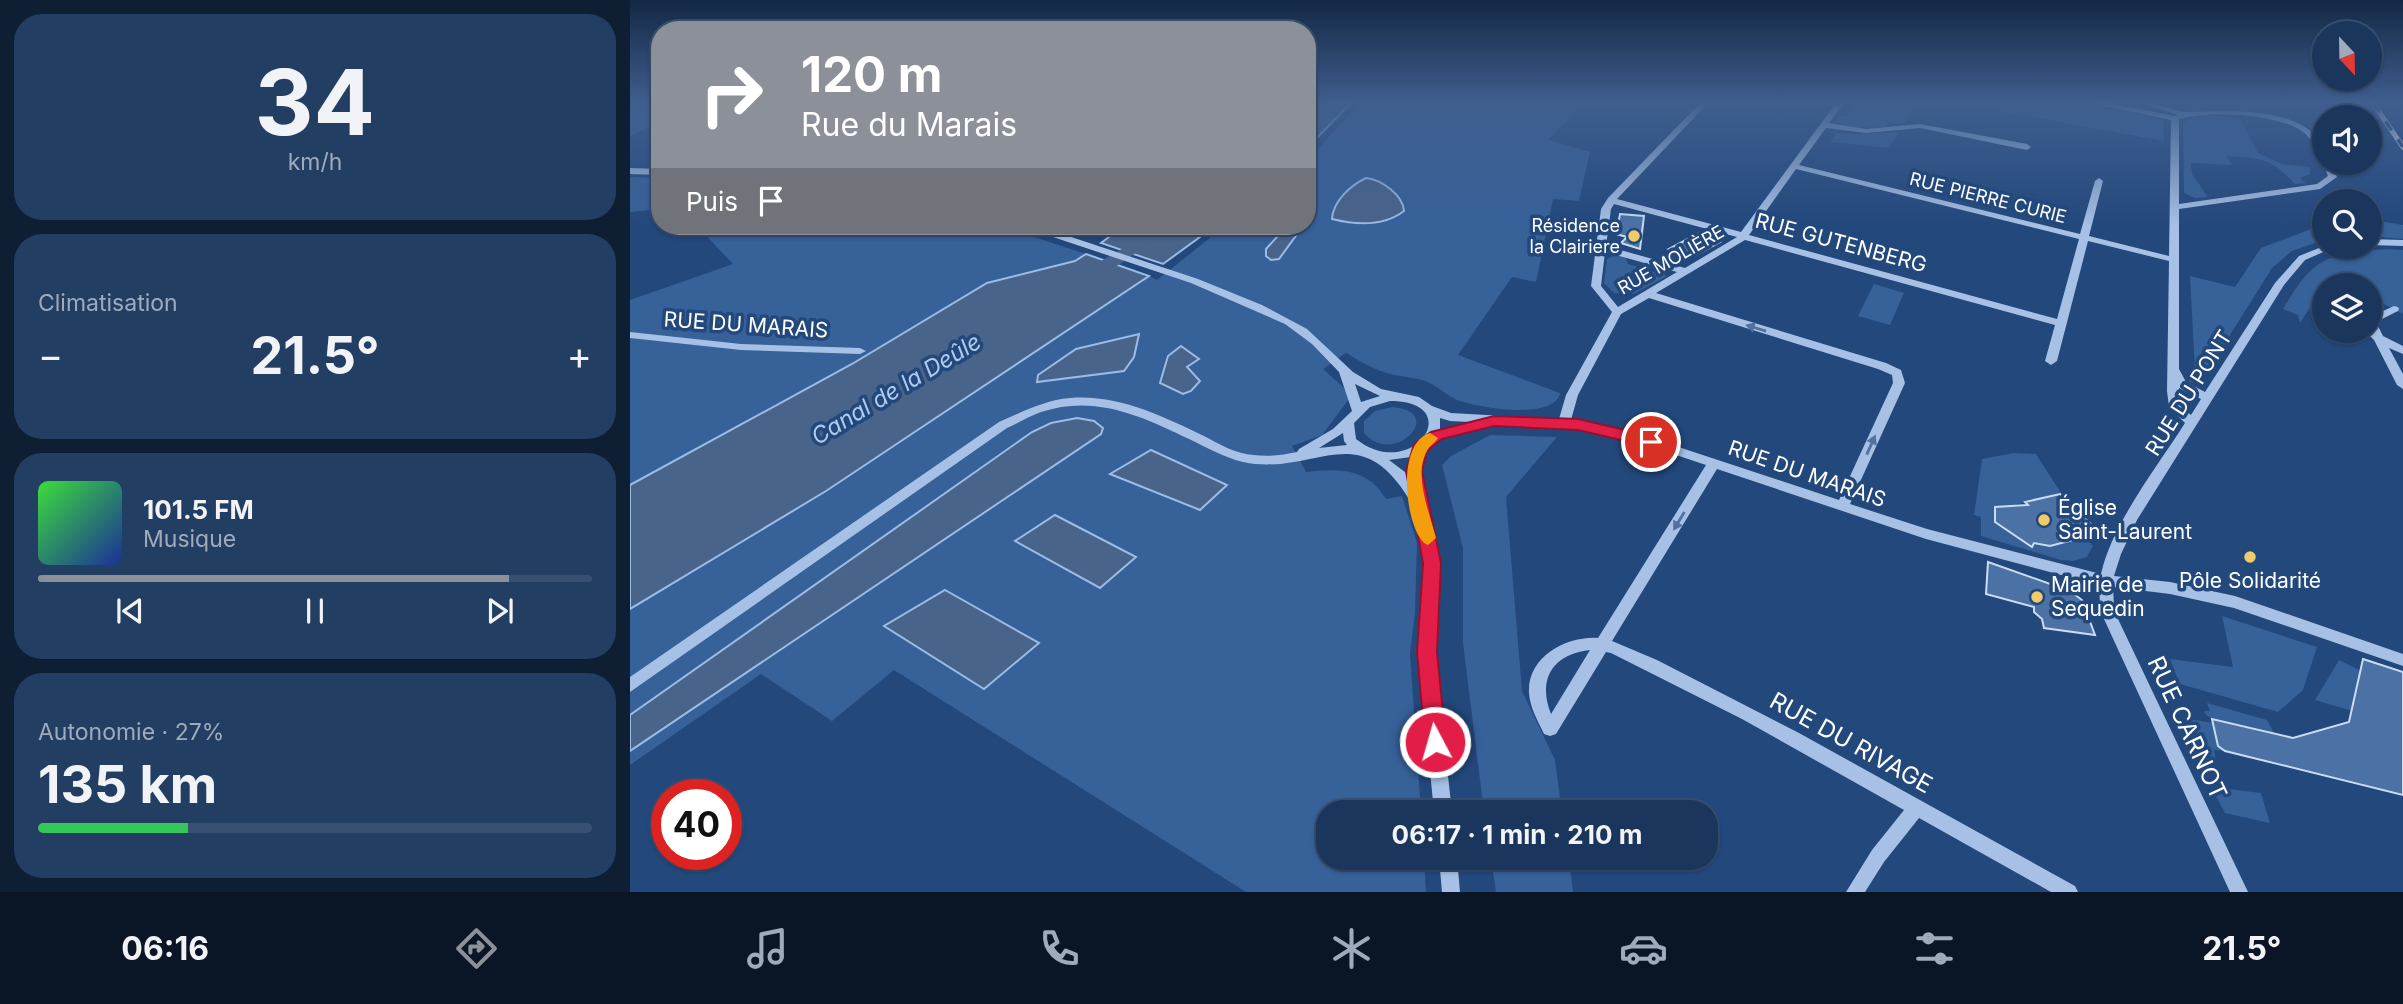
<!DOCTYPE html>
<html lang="fr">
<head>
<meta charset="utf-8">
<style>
	body { margin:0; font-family:Inter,sans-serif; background:#233e63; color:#f1f3f6; height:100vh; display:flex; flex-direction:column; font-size:26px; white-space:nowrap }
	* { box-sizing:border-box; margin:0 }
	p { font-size:23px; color:#9fabbc }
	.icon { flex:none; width:38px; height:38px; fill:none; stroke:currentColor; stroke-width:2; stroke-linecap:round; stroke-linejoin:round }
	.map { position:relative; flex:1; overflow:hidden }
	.panel { display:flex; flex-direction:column; gap:14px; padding:14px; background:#0e1e33; width:630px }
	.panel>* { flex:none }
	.banner { position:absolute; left:21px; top:21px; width:665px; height:214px; border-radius:28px; box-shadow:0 2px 5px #0004,0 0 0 2px #385072; background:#8c9099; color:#fff; overflow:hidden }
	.needle { width:46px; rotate:158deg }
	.tools { position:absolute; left:1682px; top:21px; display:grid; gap:14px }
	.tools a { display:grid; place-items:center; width:70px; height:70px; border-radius:50%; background:#1a365d; box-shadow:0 2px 5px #0004,0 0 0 2px #385072; font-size:35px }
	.speed { position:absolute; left:21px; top:779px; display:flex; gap:14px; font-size:35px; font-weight:700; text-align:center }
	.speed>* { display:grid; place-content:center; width:91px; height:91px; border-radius:50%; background:#1a365d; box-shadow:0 2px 5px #0004,0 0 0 2px #385072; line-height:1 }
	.speed .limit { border:10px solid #d22; background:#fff; color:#111 }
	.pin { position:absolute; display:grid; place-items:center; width:60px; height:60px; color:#fff; margin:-30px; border:4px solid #fff; border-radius:50%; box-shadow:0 2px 7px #0007 }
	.me { position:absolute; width:77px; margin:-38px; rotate:354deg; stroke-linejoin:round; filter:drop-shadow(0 0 5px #0008) }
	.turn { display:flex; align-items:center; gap:24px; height:147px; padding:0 35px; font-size:32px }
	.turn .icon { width:91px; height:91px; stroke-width:2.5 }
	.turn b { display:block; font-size:49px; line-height:60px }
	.then { display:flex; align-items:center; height:66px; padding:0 35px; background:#0003; gap:14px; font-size:26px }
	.big { font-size:52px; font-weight:700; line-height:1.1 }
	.panel .card { flex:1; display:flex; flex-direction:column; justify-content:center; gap:10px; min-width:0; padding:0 24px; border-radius:28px; background:#233e63 }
	.panel .dial { align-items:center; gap:0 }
	.dial b { font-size:91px; line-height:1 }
	.song { display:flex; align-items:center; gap:21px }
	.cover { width:84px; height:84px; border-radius:10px; background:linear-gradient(135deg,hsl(120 70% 55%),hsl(230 70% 35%)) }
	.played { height:7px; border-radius:4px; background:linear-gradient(90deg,#8c9099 85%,#385072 85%) }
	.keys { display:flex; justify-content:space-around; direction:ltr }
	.heat { display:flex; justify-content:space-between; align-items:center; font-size:38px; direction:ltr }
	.charge { height:10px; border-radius:5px; background:linear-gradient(90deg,#34c759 27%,#385072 0) }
	.trip { position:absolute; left:686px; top:800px; width:402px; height:70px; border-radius:28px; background:#1a365d; box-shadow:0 2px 5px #0004,0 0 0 2px #385072; font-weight:700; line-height:70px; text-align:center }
	.dock { display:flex; height:112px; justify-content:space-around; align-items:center; background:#0a1625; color:#9fabbc }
	.dock .icon { width:49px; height:49px }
	.dock .on { color:#8c9099 }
	.dock b { font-size:32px; color:#f1f3f6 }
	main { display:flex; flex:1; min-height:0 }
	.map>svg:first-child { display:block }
	.green { fill:#366199 }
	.water { fill:#49648a; stroke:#9abce6; stroke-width:2 }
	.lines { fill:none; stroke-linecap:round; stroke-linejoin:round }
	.canal { fill:#49648a; fill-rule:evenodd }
	.building { fill:#4b71a5; stroke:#c9dcf4; stroke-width:2 }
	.minor { fill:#a6c1e5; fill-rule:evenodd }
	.rail-casing { stroke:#fff; stroke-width:5 }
	.rail { stroke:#23487c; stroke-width:3.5; stroke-dasharray:11; stroke-linecap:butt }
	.oneway { fill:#5172a1 }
	.route { fill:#e11d48; stroke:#92132f; stroke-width:2 }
	.slow { fill:#f59e0b }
	.poi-dot { fill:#f0cc69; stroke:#23487c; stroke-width:2.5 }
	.labels { text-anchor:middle; stroke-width:7; stroke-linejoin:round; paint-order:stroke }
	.far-street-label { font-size:18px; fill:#fff; stroke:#23487c }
	.far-poi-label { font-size:18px; fill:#fff; stroke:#23487c; text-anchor:end }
	.street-label { font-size:21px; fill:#fff; stroke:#23487c }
	.poi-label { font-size:21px; fill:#fff; stroke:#23487c; text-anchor:start }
	.water-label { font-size:23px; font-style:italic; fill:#b1cbed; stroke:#23487c }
	.near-street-label { font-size:24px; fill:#fff; stroke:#23487c }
</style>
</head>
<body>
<main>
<section class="panel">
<div class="card dial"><b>34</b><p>km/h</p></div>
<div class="card"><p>Climatisation</p>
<div class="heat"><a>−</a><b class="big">21.5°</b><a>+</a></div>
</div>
<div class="card">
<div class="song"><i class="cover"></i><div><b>101.5 FM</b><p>Musique</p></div></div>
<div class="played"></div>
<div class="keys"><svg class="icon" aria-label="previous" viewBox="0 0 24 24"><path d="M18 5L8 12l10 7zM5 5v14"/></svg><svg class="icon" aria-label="pause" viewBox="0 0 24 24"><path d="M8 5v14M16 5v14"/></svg><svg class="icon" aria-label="next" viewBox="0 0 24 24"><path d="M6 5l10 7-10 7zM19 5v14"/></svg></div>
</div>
<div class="card"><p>Autonomie · 27%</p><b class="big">135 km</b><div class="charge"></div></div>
</section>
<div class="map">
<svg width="1773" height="892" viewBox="0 0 1773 892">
	<rect width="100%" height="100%" fill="#23487c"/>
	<g class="green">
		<path d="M0 103H30V121L0 136Z"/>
		<path d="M730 103H954L918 140 960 152 949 201 923 199 906 282 882 277 828 355 930 393C925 421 845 408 825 399 813 393 806 384 792 380 782 377 771 377 760 374 745 370 729 361 716 353L693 369 722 395 692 435 662 446 676 472C708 468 738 468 756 499L772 496 787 543 785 613 780 653 791 812H698V858H794L796 892H616L264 670 202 721 131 674 0 765V609C176 508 344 396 510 280L519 276 527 280 595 226H677V161Z"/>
		<path d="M1218 103H1286L1275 123 1262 124 1250 115 1258 124 1254 127 1226 128 1204 122 1209 115 1217 116 1224 107 1216 105Z"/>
		<path d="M1324 103H1452L1533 120 1534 141Z"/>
		<path d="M1578 115 1610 118 1628 153 1652 164 1680 167V174L1670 178 1676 183 1665 184C1642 158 1630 158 1596 156L1602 165 1561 163 1562 174 1578 197 1565 198 1554 193 1553 123 1562 117Z"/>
		<path d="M1197 132 1230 134 1269 132 1259 148 1200 142 1206 134Z"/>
		<path d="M0 177 30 178V209L0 212Z"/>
		<path d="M1750 221 1773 225V239L1740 236V222Z"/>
		<path d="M1694 224V240L1662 251 1642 268 1570 383 1559 382V375L1565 371 1560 276 1605 287 1631 248Z"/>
		<path d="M67 226H370L456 254 445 261 357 283 222 364 0 485V300L103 264Z"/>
		<path d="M1757 249 1773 250V314L1740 297V285H1716L1700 277 1670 323 1668 315 1653 309C1684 256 1697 254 1757 249Z"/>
		<path d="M986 255 995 256 998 264 1037 276 1004 294 984 293 974 283 977 259Z"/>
		<path d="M1244 284 1274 293 1260 325 1228 316Z"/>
		<path d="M762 407C818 411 764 468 734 433V421L745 411Z"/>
		<path d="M860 435 927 437 876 497 892 691 925 760 932 812H854L833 643V548L812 465 821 456Z"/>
		<path d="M1383 453 1406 454 1431 493 1365 510 1368 524 1402 546 1406 542 1415 546 1453 534 1463 546 1457 557 1443 561 1431 560 1351 536V517L1344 515 1352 459Z"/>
		<path d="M1592 616 1687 647 1673 690 1648 712 1550 684 1540 659 1603 667Z"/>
		<path d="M1709 660 1731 671 1722 711 1685 700Z"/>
		<path d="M1577 703 1637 720 1644 733 1583 719 1576 715 1574 711H1580Z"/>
		<path d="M1558 719 1584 723 1588 746 1595 751 1584 750 1586 760 1582 759Z"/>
		<path d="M1581 787 1631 793 1640 823 1595 813Z"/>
		<path d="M861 858H939L943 892H866Z"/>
	</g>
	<g class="water">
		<path d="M677 103H721L677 148Z"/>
		<path d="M736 178C752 180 773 195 774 211 753 227 726 225 702 219 703 201 721 185 736 178Z"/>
		<path d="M483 226H585L533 264 471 243 479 237Z"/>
		<path d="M657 226H673L649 259 641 260 636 256V249Z"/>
		<path d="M456 254 519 276 196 491 0 609V485L222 364 357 283 445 261Z"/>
		<path d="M509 334 504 357 494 371 407 382 408 375 446 349Z"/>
		<path d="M551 346 569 359 557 367 570 381 561 391 553 394 530 383 538 356Z"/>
		<path d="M447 418 464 421 473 428 471 434 0 751V715L402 432 421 423Z"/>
		<path d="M521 450 597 485 570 510 480 474Z"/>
		<path d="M425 515 506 557 470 588 385 541Z"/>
		<path d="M315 590 409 643 354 689 254 626Z"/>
	</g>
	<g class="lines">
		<path class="canal" d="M520 226H536C524 241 471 283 452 278V272L497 246Z"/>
	</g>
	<g class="building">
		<path d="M990 214 1014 216 1010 249 991 243 997 237 986 234Z"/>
		<path d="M1071 232 1090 242 1064 256 1039 249Z"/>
		<path d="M1430 494 1470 533 1420 546 1404 543 1402 547 1365 522V507L1398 505 1395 502Z"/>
		<path d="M1358 562 1440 591 1452 600 1465 635 1414 628 1412 619 1404 612V607L1356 594Z"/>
		<path d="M1733 659 1773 672V795L1595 751 1588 746 1582 719 1663 738 1719 722Z"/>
	</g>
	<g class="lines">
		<g class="minor">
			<path d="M1070 103H1078L987 199 1111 232 1206 103H1214L1199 123 1236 129 1290 124 1397 144 1401 147 1397 150 1290 128 1236 133 1196 128 1169 165 1450 234 1465 181 1469 178 1473 181 1459 236 1539 256 1541 120 1468 105 1464 103H1478L1545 116 1548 115 1511 103C1528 102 1543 112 1559 112 1597 111 1694 104 1694 161L1691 160C1686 151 1682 138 1673 132 1646 113 1580 110 1549 119V204L1687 184 1698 176 1693 163 1694 161V163H1701L1707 177 1690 189 1549 209V369L1556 382 1575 392 1645 283 1669 256 1694 246 1705 247 1675 260 1654 285 1507 520 1491 554 1484 576 1540 582 1605 596 1773 654V666L1604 608 1540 594 1483 587 1484 605 1488 619 1618 892H1600L1474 619 1470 605 1469 585 1296 539 1087 469 982 641 1027 660 1169 733 1445 886 1448 892H1421L1289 818 1254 862 1235 892H1216L1242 850 1274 810 1112 719 981 653 976 652 926 734 920 736 914 734C908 721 900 708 899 693 897 657 936 636 968 638L1076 465 989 436 934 427 857 423 855 426 805 441 794 451 790 471 809 563 806 668 822 812H804L790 668 795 563 783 501 779 499C728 415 684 477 613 462 595 458 576 447 559 439 512 416 464 394 411 412 400 416 388 423 377 428L0 692V677L369 422C392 412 415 400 440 398 488 394 532 416 574 436 589 444 606 454 624 455 638 457 653 455 667 452L669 449 703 429 722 411 709 372 682 344 655 324 561 283 396 228 394 226H408L568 279 632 305 677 329 723 372 751 389 789 397 802 406 821 413 929 419 936 395 982 312 961 286 971 209 978 198ZM1166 169 1449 239 1427 319 1119 235ZM984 204 1107 237 1055 268 976 246 981 209ZM1115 240 1425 325 1415 361 1421 365 1427 361 1458 241 1539 261 1537 391 1539 407 1555 423C1527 467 1482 524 1471 574L1297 529 1220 504 1275 383 1271 370 1256 363 1026 293ZM975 252 1047 272 988 307 971 286ZM1019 298 1248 369 1262 375 1263 383 1209 500 994 429 941 420 948 395 991 314ZM725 384 750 396 731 402ZM1549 388 1571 399 1561 415 1551 406ZM760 401C838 401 783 484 726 439L724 423 740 407ZM810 418 820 421 840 422 810 431ZM713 433 714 441 717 445 689 448ZM781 457 778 471 779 477 775 472 759 460ZM960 650 921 714C907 679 923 654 960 650Z"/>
			<path d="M0 168 30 169V175L0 174Z"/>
			<path d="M1740 239 1773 240V246L1740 245Z"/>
			<path d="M1764 306 1768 307 1769 309 1768 311 1746 322 1753 336 1773 346V354L1759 348 1773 374V389L1767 385 1744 340 1740 336V317Z"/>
			<path d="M0 332 111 344 230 348 236 351 230 354 111 350 0 338Z"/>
			<path d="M809 858H827L830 892H812Z"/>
		</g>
		<defs>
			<path id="rail" d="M1743 103 1773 147"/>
		</defs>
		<use href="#rail" class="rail-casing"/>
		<use href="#rail" class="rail"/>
	</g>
	<defs><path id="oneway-solid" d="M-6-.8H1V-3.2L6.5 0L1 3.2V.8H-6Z" transform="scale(1.75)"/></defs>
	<g class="oneway">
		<use href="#oneway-solid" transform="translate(1126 328) rotate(-163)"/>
		<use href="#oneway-solid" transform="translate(1241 445) rotate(-66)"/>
		<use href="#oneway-solid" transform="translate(1049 521) rotate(121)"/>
	</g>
	<linearGradient id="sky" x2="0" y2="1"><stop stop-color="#132844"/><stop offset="0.45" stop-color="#3f5e8e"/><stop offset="1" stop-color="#3f5e8e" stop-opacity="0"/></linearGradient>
	<rect width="1773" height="227" fill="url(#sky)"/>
	<path class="route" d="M864 416 948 419 1021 436 1029 442 1021 447 948 430 864 426 812 439 797 451 792 471 811 563 807 652 816 742 813 749 805 752 798 749 795 742 787 652 793 563 776 471 784 444 801 432Z"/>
	<path class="slow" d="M800 433 808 438C805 443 799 446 797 451 783 475 800 514 806 538L798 545C777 538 763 444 800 433Z"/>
	<g class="poi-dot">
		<circle cx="1004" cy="236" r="7"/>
		<circle cx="1414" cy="520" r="7"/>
		<circle cx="1620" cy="557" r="7"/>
		<circle cx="1407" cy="597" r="7"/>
	</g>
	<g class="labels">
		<g class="far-street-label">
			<text transform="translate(1358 198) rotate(14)" y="6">RUE PIERRE CURIE</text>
			<text transform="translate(1041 260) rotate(-30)" y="6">RUE MOLIÈRE</text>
		</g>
		<g class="far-poi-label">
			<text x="990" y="232">Résidence<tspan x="990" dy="21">la Clairiere</tspan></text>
		</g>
		<g class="street-label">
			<text transform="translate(1211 243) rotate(15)" y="7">RUE GUTENBERG</text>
			<text transform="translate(116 325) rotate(4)" y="7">RUE DU MARAIS</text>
			<text transform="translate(1559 393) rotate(-58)" y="7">RUE DU PONT</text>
			<text transform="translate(1177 474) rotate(19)" y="7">RUE DU MARAIS</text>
		</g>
		<g class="poi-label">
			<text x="1428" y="515">Église<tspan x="1428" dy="24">Saint-Laurent</tspan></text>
			<text x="1620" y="588" text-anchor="middle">Pôle Solidarité</text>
			<text x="1421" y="592">Mairie de<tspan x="1421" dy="24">Sequedin</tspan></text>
		</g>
		<g class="water-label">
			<text transform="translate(266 389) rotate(-31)" y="8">Canal de la Deûle</text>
		</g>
		<g class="near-street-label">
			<text transform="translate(1557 728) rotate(65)" y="8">RUE CARNOT</text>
			<text transform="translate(1221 743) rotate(29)" y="8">RUE DU RIVAGE</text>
		</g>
	</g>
</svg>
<div class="tools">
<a><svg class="needle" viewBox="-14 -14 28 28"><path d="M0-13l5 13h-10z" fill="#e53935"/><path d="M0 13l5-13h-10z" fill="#9fabbc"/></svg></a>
<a><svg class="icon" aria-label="sound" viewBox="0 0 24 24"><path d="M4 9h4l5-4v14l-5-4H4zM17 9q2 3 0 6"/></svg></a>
<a><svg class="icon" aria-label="search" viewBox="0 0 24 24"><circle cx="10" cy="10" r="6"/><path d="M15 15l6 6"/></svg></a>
<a><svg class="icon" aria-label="layers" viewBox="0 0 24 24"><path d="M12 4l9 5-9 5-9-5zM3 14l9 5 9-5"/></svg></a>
</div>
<div class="speed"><div class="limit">40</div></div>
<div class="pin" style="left:1021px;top:442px;background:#d93025"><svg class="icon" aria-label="arrive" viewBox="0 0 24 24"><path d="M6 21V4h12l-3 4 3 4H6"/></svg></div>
<svg class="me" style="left:805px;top:742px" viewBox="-20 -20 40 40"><circle r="17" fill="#e11d48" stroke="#fff" stroke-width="3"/><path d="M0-11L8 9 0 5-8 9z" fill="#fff"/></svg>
<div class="trip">06:17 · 1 min · 210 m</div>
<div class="banner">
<div class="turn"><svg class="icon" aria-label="right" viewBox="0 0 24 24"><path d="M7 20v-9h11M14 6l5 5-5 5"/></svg><div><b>120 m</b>Rue du Marais</div></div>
<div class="then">Puis<svg class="icon" aria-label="arrive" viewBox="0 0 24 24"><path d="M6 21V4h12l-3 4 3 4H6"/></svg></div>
</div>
</div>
</main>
<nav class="dock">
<b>06:16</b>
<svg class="icon on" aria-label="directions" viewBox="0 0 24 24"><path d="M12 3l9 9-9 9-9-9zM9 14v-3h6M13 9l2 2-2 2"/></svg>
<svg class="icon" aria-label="music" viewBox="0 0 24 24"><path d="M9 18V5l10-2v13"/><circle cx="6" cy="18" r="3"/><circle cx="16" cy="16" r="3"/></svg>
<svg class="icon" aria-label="phone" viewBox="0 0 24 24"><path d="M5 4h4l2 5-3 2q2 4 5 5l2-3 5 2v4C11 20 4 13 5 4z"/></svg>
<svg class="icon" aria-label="climate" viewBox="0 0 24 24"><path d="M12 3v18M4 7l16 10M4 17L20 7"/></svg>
<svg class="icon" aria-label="car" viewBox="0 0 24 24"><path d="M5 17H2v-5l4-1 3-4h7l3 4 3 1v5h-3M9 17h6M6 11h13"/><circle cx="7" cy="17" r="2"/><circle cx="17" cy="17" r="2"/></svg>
<svg class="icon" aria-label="filters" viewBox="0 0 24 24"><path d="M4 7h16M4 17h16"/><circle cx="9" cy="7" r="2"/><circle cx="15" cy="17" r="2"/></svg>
<b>21.5°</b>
</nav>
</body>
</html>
